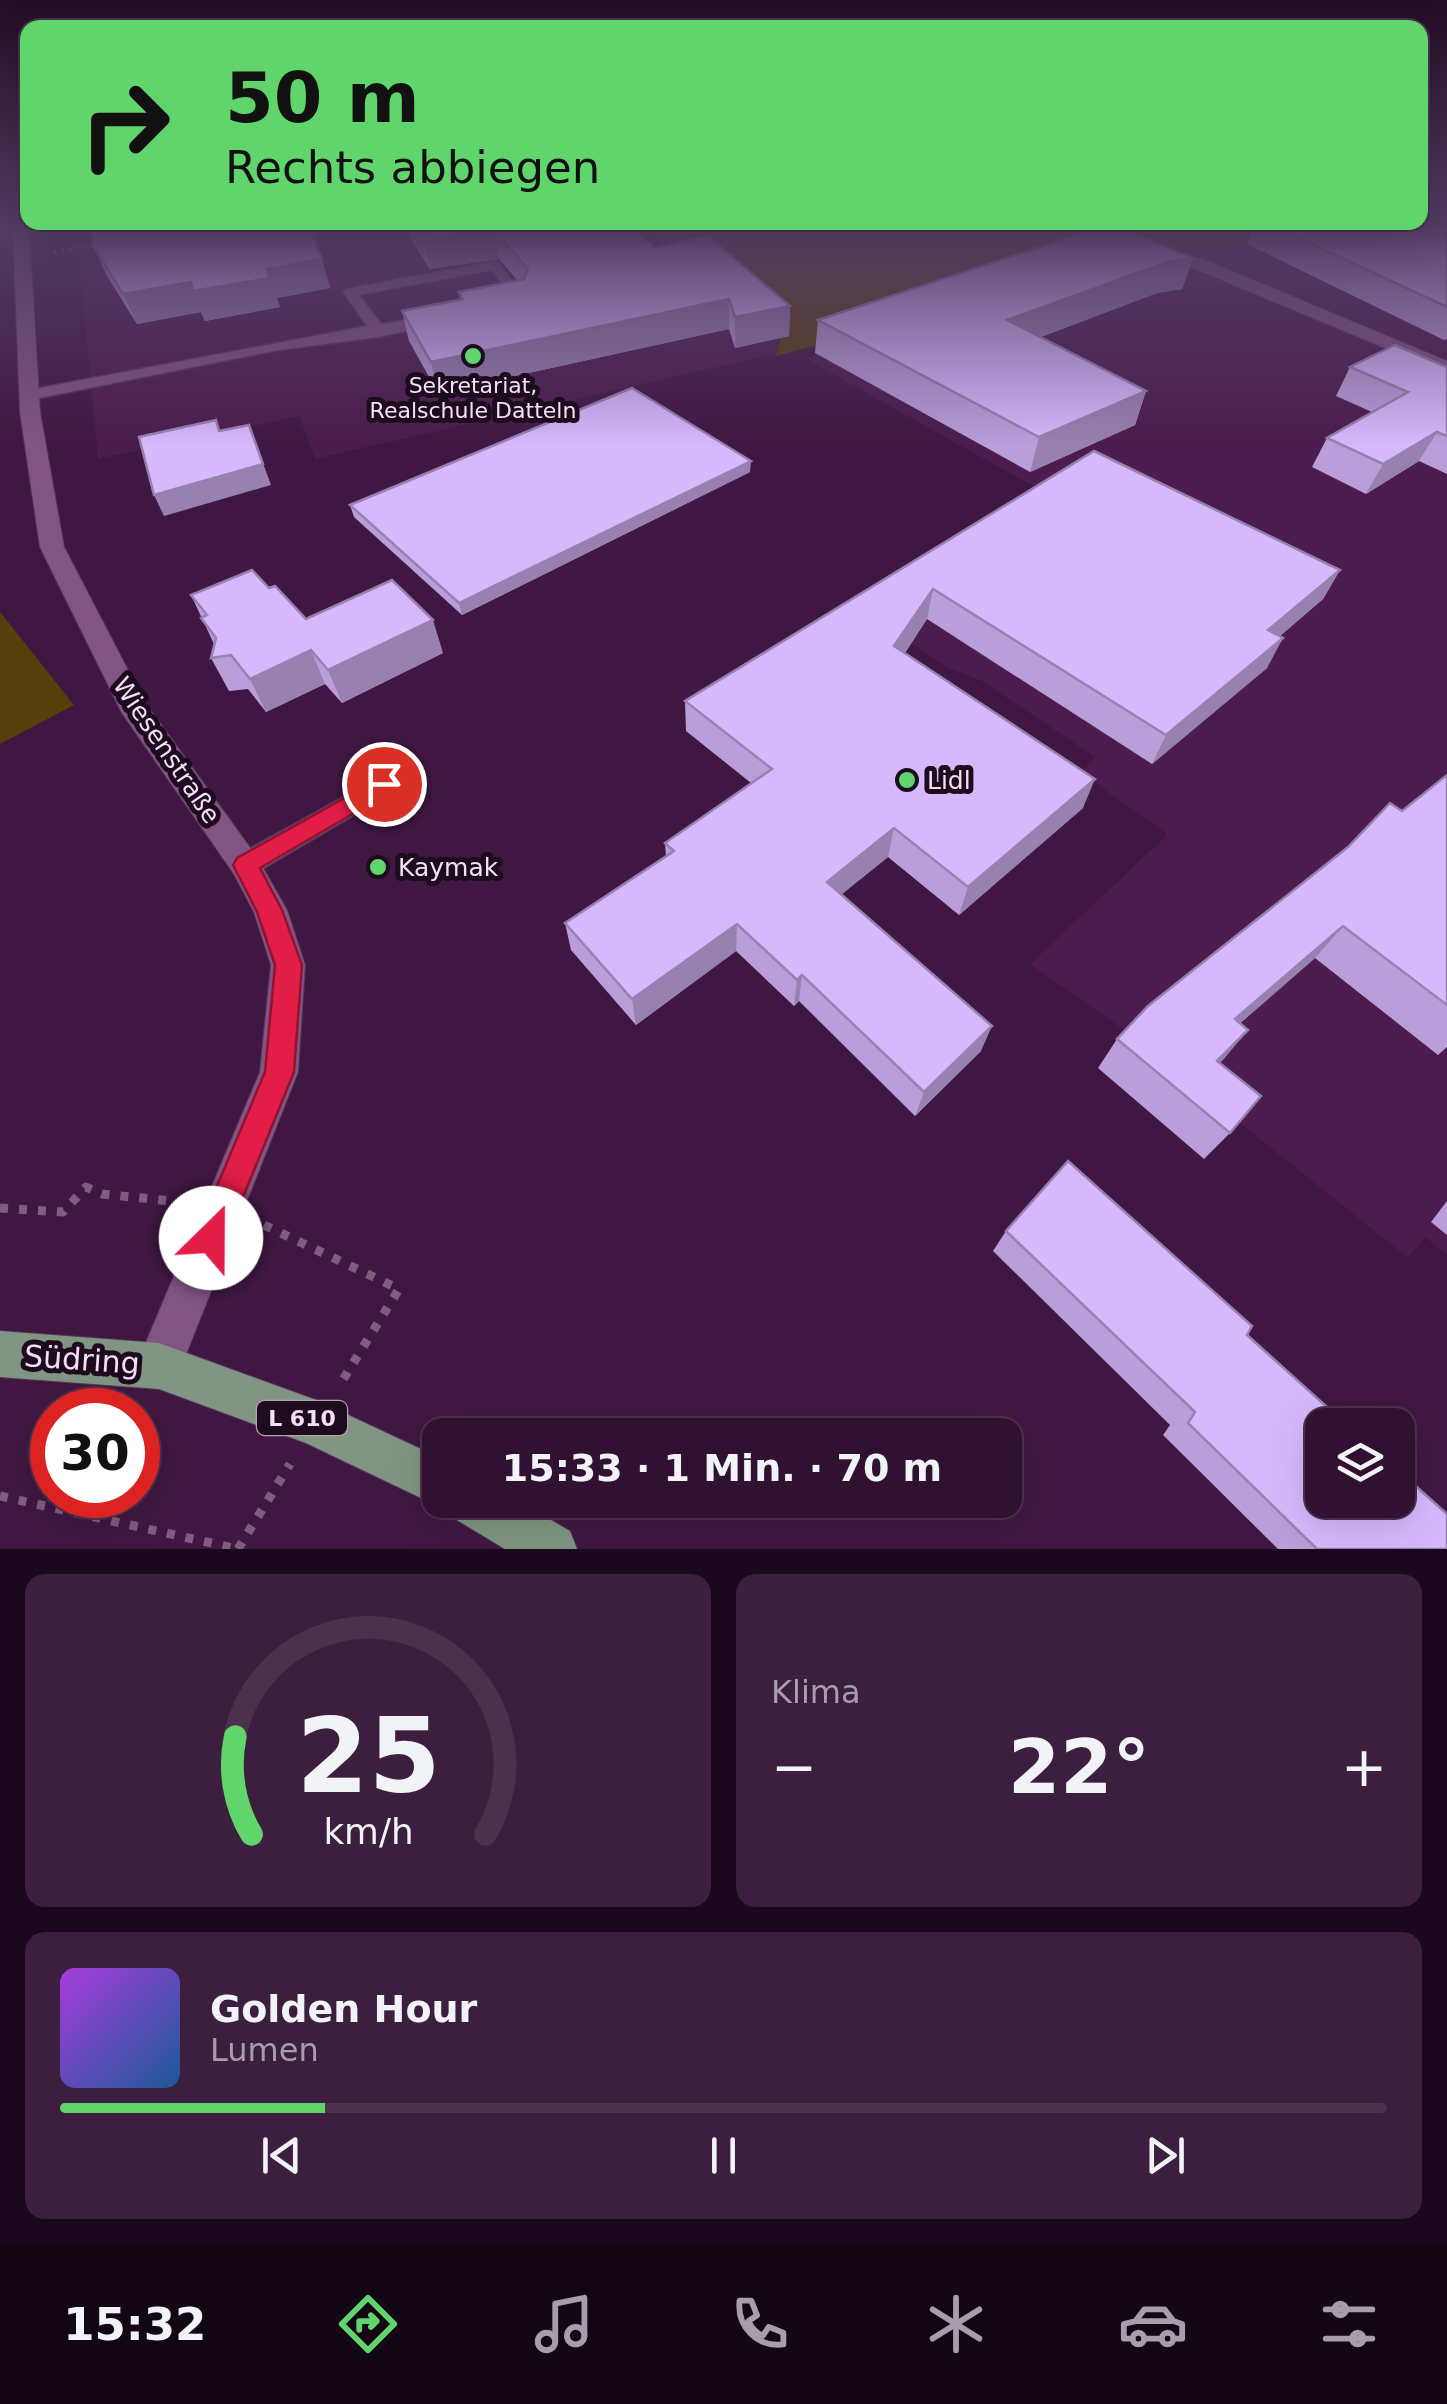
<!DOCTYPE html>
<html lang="de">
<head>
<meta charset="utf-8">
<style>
	body { margin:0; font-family:"DejaVu Sans",sans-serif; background:#3c1f3e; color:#f1f3f6; height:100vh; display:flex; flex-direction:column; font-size:38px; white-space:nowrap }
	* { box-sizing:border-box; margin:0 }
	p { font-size:32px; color:#a89dac }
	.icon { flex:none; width:55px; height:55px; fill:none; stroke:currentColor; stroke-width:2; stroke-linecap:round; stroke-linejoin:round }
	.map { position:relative; height:1549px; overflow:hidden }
	.side { display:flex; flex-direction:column; gap:25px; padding:25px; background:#1a091c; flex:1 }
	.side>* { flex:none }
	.banner { position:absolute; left:20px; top:20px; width:1408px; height:210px; border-radius:20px; box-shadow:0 10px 40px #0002,0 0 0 2px #4b314d; background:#60d56b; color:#111; overflow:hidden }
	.fabs { position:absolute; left:1305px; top:1408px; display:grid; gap:20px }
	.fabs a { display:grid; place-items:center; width:110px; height:110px; border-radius:20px; background:#301132; box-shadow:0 10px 40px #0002,0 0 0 2px #4b314d; font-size:50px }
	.speed { position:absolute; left:30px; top:1388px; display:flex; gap:20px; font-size:50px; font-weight:700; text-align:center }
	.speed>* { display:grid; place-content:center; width:130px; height:130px; border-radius:50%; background:#301132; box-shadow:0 10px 40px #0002,0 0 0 2px #4b314d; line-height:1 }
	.speed .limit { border:15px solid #d22; background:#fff; color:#111 }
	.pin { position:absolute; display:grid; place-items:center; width:85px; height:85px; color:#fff; margin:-42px; border:5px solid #fff; border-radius:50%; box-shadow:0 2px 10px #0007 }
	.me { position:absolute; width:110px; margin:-55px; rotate:23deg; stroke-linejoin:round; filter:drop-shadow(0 0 8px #0008) }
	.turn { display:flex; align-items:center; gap:35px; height:210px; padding:0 40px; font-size:45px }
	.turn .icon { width:130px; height:130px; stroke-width:2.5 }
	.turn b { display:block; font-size:70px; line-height:85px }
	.big { font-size:75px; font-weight:600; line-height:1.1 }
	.side .card { flex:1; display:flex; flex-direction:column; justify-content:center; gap:15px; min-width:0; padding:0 35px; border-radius:20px; background:#3c1f3e }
	.side .dial { align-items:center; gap:0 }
	.dial svg { height:260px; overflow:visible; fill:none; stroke:#4b314d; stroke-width:7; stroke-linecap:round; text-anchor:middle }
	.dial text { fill:#f1f3f6; stroke:none }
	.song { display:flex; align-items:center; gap:30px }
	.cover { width:120px; height:120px; border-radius:15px; background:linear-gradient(135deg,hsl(280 70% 55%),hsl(210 70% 35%)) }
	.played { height:10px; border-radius:5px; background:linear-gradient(90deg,#60d56b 20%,#4b314d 20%) }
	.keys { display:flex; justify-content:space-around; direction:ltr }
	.heat { display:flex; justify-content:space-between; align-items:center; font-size:55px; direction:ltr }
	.side .tiles { flex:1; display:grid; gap:25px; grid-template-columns:1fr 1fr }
	.card:last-child { grid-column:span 2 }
	.trip { position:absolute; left:422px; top:1418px; width:600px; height:100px; border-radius:20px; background:#301132; box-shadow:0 10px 40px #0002,0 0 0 2px #4b314d; font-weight:600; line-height:100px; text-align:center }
	.tab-bar { display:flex; height:160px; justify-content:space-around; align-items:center; background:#130714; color:#a89dac }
	.tab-bar .icon { width:70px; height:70px }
	.tab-bar .active { color:#60d56b }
	.tab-bar b { font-size:45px; color:#f1f3f6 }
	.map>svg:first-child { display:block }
	.built { fill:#4b1c4d }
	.green { fill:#55400b }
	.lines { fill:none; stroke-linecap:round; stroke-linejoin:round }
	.stream { fill:#51535c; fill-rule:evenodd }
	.lane-casing { stroke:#57355a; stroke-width:3 }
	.street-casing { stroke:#57355a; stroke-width:2 }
	.primary-casing { stroke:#57355a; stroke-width:2 }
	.path-far1 { stroke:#805c81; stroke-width:4; stroke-dasharray:2.5 5; stroke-linecap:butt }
	.path { stroke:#805c81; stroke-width:9; stroke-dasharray:8 11; stroke-linecap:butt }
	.lane { fill:#815483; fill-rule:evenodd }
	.street { fill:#815483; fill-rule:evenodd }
	.primary { fill:#809683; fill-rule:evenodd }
	.wall { fill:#b99eda }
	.shaded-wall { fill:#9681b1 }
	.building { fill:#d7b8fd; stroke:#9681b1; stroke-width:2.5 }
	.route { fill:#e11d48; stroke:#92132f; stroke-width:2.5 }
	.poi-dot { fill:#60d56b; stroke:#1d0b1e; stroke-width:4 }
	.labels { text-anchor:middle; stroke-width:10; stroke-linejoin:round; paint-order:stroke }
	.far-poi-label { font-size:22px; fill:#f7ddf7; stroke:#1d0b1e }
	.shield { fill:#1d0b1e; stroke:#b69eb6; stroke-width:2.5 }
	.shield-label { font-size:22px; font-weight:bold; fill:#f7ddf7 }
	.street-label { font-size:25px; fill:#f7ddf7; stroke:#1d0b1e }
	.poi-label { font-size:25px; fill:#f7ddf7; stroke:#1d0b1e; text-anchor:start }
	.near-street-label { font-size:30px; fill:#f7ddf7; stroke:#1d0b1e }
</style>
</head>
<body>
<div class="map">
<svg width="1447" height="1549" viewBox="0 0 1447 1549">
	<rect width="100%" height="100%" fill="#401742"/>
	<g class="built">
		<path d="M184 229H725L852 336 315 459 299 416 98 459 78 246Z"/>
		<path d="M1314 229H1447V1255L1425 1237 1408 1258 1127 1032 1030 964 1165 837V832L1081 773 1095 757 982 681 947 667 847 601 1034 487 805 358 998 281 1133 238Z"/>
	</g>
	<g class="green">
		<path d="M647 229H1124L1127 232 852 336 776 356 786 315 708 245 650 238Z"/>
		<path d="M1131 229H1314C1270 237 1162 271 1131 229Z"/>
		<path d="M0 612 74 705 0 744Z"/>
	</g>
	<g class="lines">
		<path class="stream" d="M25 229 0 234V230Z"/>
		<defs>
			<g id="lane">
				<path d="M496 261 528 299V305L510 306 508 303 513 299 492 270 359 295 381 324 437 315 445 320 442 323 379 337 279 350 29 400 21 395 29 390 367 326 343 292 345 289Z"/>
				<path d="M384 775 393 778 397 785 393 792 255 873 245 876 235 873 232 865 235 857Z"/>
			</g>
			<g id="street">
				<path d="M13 229H29L40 412 64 547 144 701 256 856 287 910 305 965 298 1072 175 1382 159 1389 143 1382 136 1366 260 1072 271 965 254 912 234 874 122 713 40 547 20 412Z"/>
				<path d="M1186 257H1198L1447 361V374L1186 265Z"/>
			</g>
			<path id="primary" d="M0 1331 159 1343 316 1400 440 1458V1500H516L570 1531 577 1549H505L452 1517 446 1505 440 1507 306 1443 159 1389 0 1377Z"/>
		</defs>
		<use href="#lane" class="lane-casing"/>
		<use href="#street" class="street-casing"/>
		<use href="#primary" class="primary-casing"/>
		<path class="path-far1" d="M54 252 101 244"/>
		<g class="path">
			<path d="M0 1208 63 1212 86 1187 102 1194 181 1202"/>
			<path d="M264 1225 399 1289 339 1386"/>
			<path d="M0 1496 238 1549"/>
			<path d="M238 1549 290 1464"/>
		</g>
		<use href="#lane" class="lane"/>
		<use href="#street" class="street"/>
		<use href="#primary" class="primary"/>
	</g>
	<g class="wall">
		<path d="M409 229H634L654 248 790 306 789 336 735 348 729 329 438 393 409 341 402 311 460 299 459 292 517 280 499 259 430 269 411 240Z"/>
		<path d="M1252 229H1447V339L1444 340 1247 244Z"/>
		<path d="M94 247 322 259 330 288 277 298 280 307 205 321 201 312 137 324 107 276Z"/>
		<path d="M1193 258 1182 289 1157 293 1041 337 1146 391 1135 425 1030 472 815 353 818 320Z"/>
		<path d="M1350 367H1447V474L1419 461 1366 494 1312 467 1327 438 1372 412 1336 396Z"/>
		<path d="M1094 451 1340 570 1323 599 1280 636 1267 668 1152 764 927 619 905 653 1083 808 959 915 888 857 842 894 981 1051 915 1116 799 1001 794 1006 736 951 636 1025 571 950 565 923 666 857 665 843 751 783 686 731 685 701Z"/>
		<path d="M750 472 462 615 354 517 350 505Z"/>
		<path d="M269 588 306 619 443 653 342 703 325 684 266 712 248 689 229 691 211 658 214 644 191 595Z"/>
		<path d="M1447 775V1047L1438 1055 1315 958 1240 1023 1220 1063 1230 1133 1204 1159 1098 1068 1117 1039Z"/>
		<path d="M1447 1201V1235L1431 1222Z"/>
		<path d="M1006 1231 1247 1335 1447 1549H1278L1163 1435 1170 1425 993 1251Z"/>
	</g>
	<g class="shaded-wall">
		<path d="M494 230 499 259 430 269 424 240Z"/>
		<path d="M1193 258 1182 289 1157 293 1000 352 1007 320 1167 262Z"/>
		<path d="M322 259 330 288 277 298 280 307 205 321 201 312 137 324 123 294Z"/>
		<path d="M729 299V329L438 393 431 362Z"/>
		<path d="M790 306 789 336 735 348V317Z"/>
		<path d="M1146 391 1135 425 1030 472 1039 437Z"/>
		<path d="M249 425 271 485 164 516 154 495Z"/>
		<path d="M1437 432 1419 461 1366 494 1383 464Z"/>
		<path d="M751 461 750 472 462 615 459 603Z"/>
		<path d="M1340 570 1323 599 1252 660 1268 630Z"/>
		<path d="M933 589 927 619 889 676 894 646Z"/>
		<path d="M433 620 443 653 342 703 328 670Z"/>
		<path d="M1283 638 1267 668 1152 764 1166 735Z"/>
		<path d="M311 650 325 684 266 712 250 679Z"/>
		<path d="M1095 779 1083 808 959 915 968 887Z"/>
		<path d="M894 828 888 857 823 909 827 882Z"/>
		<path d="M737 924 736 951 636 1025 632 999Z"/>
		<path d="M1343 926 1315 958 1211 1049 1235 1019Z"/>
		<path d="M802 975 799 1001 794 1006 797 980Z"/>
		<path d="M992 1026 981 1051 915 1116 924 1092Z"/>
		<path d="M1248 1030 1223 1060 1193 1090 1217 1061Z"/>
	</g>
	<g class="building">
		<path d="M92 229H309L322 259 267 269 270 278 193 291 191 282 123 294 94 247Z"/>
		<path d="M417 229H634L654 248 708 236 790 306 735 317 729 299 431 362 402 311 463 299 459 292 524 279 528 269 494 230 424 240Z"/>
		<path d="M1095 229H1124L1193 258 1167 262 1007 320 1146 391 1039 437 818 320Z"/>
		<path d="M1280 229H1447V307Z"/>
		<path d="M1395 345 1447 367V436L1437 432 1383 464 1327 438 1408 392 1350 367Z"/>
		<path d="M632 388 751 461 459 603 350 505Z"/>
		<path d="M216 420 219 431 249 425 263 464 154 495 139 437Z"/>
		<path d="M1094 451 1340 570 1268 630 1283 638 1166 735 933 589 894 646 1095 779 968 887 894 828 827 882 992 1026 924 1092 802 975 797 980 737 924 632 999 565 923 674 851 665 843 772 769 685 701Z"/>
		<path d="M252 570 269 588 275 586 306 619 392 580 433 620 328 670 311 650 250 679 231 655 211 658 216 638 201 618 207 615 191 595Z"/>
		<path d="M1447 775V1005L1343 926 1235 1019 1248 1030 1217 1061 1261 1096 1230 1133 1117 1039 1148 1006 1348 847 1390 803 1402 811Z"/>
		<path d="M1068 1161 1252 1326 1247 1335 1347 1425H1322V1500H1398V1470L1447 1514V1549H1317L1188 1423 1195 1412 1006 1231Z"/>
	</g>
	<linearGradient id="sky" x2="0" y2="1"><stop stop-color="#230d24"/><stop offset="0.51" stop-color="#533c65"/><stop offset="1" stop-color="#533c65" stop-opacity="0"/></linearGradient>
	<rect width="1447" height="446" fill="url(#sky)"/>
	<path class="route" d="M384 776 392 778 395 784 392 791 260 868 282 910 302 965 294 1072 222 1249 211 1254 200 1249 195 1238 265 1072 275 965 257 912 233 865 237 858Z"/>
	<g class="poi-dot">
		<circle cx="473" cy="356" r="10"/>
		<circle cx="907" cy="780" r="10"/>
		<circle cx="378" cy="867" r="10"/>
	</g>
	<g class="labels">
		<g class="far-poi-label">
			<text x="473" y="393">Sekretariat,<tspan x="473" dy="25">Realschule Datteln</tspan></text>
		</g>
		<rect class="shield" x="257" y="1401" width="90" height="34" rx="8"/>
		<g class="shield-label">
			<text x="302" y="1426">L 610</text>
		</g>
		<g class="street-label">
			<text transform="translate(167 750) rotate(56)" y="9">Wiesenstraße</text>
		</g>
		<g class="poi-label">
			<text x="927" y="789">Lidl</text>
			<text x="398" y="876">Kaymak</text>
		</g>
		<g class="near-street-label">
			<text transform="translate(82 1360) rotate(4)" y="10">Südring</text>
		</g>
	</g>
</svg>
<div class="fabs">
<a><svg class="icon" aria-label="layers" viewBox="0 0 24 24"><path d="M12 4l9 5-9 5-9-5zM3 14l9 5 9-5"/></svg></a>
</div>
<div class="speed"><div class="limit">30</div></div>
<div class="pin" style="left:384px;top:784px;background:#d93025"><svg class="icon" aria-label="arrive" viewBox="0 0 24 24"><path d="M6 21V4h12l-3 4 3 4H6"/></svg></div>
<svg class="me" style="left:211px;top:1238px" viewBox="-20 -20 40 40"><circle r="19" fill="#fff"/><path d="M0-13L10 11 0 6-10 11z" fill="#e11d48"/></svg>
<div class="trip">15:33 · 1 Min. · 70 m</div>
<div class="banner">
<div class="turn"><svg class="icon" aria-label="right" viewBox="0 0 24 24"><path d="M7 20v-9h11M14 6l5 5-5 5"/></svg><div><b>50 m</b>Rechts abbiegen</div></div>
</div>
</div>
<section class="side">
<div class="tiles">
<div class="card dial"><svg viewBox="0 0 100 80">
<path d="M14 69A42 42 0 1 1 86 69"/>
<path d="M14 69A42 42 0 0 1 9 39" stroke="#60d56b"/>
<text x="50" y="56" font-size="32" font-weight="700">25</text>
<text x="50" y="72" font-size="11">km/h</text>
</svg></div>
<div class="card"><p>Klima</p>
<div class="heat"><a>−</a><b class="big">22°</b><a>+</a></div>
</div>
<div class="card">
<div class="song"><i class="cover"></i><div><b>Golden Hour</b><p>Lumen</p></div></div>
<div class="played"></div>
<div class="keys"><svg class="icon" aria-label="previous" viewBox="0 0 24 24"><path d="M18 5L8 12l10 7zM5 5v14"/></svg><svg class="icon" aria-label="pause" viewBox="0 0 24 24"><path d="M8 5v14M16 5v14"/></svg><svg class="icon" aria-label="next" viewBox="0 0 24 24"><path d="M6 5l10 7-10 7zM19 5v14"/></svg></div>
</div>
</div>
</section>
<nav class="tab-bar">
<b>15:32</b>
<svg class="icon active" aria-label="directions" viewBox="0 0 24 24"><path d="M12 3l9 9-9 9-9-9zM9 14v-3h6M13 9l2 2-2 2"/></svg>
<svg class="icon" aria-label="music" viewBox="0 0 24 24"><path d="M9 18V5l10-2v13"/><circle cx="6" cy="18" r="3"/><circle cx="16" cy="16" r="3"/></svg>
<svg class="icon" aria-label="phone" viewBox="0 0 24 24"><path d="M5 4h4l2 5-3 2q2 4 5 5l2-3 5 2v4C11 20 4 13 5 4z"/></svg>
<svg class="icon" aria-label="climate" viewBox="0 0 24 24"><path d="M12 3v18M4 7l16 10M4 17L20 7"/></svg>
<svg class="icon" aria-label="car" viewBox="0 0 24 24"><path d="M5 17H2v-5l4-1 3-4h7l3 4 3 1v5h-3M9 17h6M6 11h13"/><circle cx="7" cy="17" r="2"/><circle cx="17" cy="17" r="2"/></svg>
<svg class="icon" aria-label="filters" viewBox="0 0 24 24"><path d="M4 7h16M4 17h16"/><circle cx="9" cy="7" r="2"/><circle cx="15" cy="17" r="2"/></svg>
</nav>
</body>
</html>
